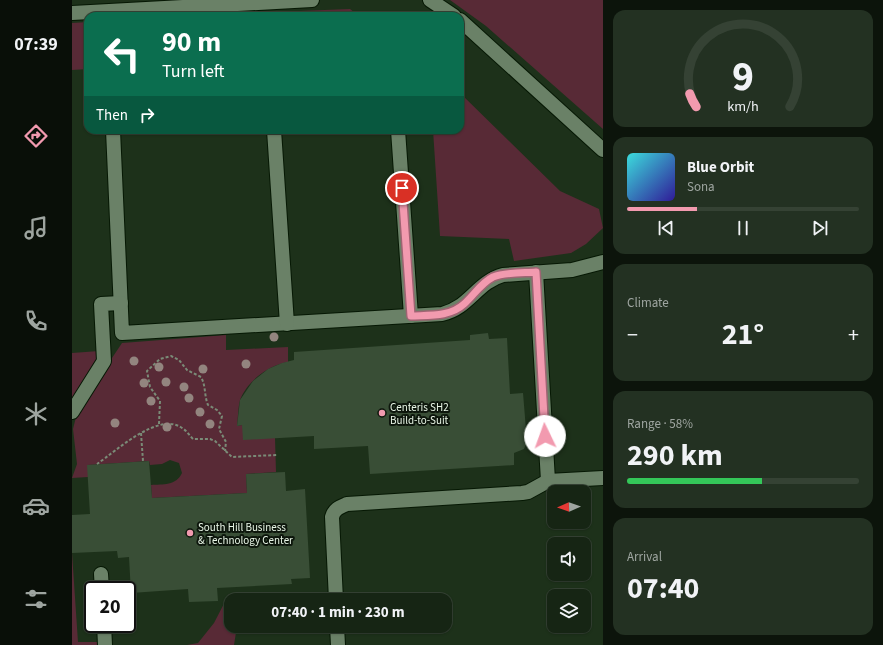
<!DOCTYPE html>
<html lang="en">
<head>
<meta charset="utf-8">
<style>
	body { margin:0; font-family:"Source Sans 3",sans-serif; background:#233122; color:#f1f3f6; height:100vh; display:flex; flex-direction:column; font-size:15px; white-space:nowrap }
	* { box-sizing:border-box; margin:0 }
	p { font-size:13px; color:#9ea5a0 }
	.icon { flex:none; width:22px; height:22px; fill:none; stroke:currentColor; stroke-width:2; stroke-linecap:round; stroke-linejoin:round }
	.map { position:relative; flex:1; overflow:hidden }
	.side { display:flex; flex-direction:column; gap:10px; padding:10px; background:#0c140b; width:280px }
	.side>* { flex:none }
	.banner { position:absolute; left:12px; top:12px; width:380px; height:122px; border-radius:12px; box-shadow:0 1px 3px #0004,0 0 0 1px #354234; background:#0b6e4f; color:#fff; overflow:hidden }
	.needle { width:26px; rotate:268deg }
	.tools { position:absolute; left:475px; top:485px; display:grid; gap:8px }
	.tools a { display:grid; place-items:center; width:44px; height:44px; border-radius:8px; background:#162514; box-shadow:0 1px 3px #0004,0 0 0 1px #354234; font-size:20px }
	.speed { position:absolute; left:12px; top:581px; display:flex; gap:8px; font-size:20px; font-weight:700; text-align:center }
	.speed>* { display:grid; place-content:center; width:52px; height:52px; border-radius:50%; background:#162514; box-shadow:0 1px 3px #0004,0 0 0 1px #354234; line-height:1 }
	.speed .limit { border:2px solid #111; border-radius:6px; background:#fff; color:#111 }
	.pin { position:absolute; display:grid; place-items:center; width:34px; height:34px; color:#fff; margin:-17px; border:2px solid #fff; border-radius:50%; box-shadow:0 1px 4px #0007 }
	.me { position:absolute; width:44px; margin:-22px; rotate:357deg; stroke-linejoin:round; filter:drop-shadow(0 0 3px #0008) }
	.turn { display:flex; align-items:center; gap:14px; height:84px; padding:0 12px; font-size:18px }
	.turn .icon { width:52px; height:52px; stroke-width:2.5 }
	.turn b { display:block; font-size:28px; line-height:34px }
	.then { display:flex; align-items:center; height:38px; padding:0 12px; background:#0003; gap:8px; font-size:15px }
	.big { font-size:30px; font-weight:700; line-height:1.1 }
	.side .widget { flex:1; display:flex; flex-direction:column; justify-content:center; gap:6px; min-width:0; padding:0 14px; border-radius:12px; background:#233122 }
	.side .dial { align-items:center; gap:0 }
	.dial svg { height:104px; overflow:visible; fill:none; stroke:#354234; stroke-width:7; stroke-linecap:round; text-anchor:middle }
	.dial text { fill:#f1f3f6; stroke:none }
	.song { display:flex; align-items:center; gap:12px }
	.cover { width:48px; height:48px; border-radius:6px; background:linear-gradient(135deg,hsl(180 70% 55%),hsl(250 70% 35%)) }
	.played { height:4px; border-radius:2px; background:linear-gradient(90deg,#f29aaf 30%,#354234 30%) }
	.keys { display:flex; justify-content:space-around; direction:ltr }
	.heat { display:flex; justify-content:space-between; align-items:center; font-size:22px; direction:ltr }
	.charge { height:6px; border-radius:3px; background:linear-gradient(90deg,#34c759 58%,#354234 0) }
	.trip { position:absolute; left:152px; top:593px; width:228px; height:40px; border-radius:12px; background:#162514; box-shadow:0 1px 3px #0004,0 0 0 1px #354234; font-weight:700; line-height:40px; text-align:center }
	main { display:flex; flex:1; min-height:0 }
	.tab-bar { display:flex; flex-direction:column; width:72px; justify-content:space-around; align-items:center; background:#090f08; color:#9ea5a0 }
	.tab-bar .icon { width:28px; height:28px }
	.tab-bar .on { color:#f29aaf }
	.tab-bar b { font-size:18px; color:#f1f3f6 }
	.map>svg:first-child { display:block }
	.green { fill:#582a36 }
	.building { fill:#394e36 }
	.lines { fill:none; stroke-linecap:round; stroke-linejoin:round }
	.minor-casing { stroke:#061804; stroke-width:16 }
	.path { stroke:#7a8b77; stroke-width:2; stroke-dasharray:3 2; stroke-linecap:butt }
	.minor { stroke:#6a8167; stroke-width:14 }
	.tree { fill:#93857f }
	.route-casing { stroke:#9d6472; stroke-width:10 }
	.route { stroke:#f29aaf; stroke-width:7 }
	.poi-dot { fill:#f29aaf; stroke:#0d160c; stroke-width:1.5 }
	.labels { text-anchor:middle; stroke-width:4; stroke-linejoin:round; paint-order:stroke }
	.poi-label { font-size:11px; fill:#e9f6e7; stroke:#0d160c; text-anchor:start }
</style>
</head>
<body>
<main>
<nav class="tab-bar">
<b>07:39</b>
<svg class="icon on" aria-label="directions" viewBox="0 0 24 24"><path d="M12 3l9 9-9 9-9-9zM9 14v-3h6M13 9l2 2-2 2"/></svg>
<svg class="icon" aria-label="music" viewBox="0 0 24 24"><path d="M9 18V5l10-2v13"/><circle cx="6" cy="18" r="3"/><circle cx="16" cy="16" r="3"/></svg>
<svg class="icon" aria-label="phone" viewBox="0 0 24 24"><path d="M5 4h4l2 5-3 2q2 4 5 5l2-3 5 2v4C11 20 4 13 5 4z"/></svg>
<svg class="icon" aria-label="climate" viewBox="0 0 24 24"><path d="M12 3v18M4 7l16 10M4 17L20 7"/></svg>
<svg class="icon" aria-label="car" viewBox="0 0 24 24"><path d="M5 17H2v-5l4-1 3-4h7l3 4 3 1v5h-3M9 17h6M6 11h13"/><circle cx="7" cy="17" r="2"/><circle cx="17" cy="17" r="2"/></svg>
<svg class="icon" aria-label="filters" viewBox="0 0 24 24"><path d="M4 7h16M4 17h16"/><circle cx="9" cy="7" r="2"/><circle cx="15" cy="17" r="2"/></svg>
</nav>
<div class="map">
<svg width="531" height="645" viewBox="0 0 531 645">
	<rect width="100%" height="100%" fill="#1d311a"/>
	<g class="green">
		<path d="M378 0H531V129L414 26Z"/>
		<path d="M278 9 287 16H126L128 15Z"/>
		<path d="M16 22V69L0 70V23Z"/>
		<path d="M388 93 488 191 527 209 531 228 514 244 499 253 442 261 437 239 368 236 361 130H388Z"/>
		<path d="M154 335V350L216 347V362C197 365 175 381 168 400 166 408 166 418 165 426L170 425 203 438 204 472 174 474 175 493 80 498 79 485C91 484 104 486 110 473L107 463 98 460 90 464 78 465 77 461 16 465V477L0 478 5 464 1 429 6 409 50 343Z"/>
		<path d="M27 351 28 355 0 401V353Z"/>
		<path d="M0 553 6 642H25V645H0Z"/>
		<path d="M157 594 172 600H159V626H165L162 645H115L126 643 142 623Z"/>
	</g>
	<g class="building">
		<path d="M416 333 417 339 435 338 438 394 451 393 455 442 452 449 442 453V465L298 474 296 446 242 449V436L171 440 170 425 165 426 168 400 181 381 196 369 210 363 222 360V352L398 340V335Z"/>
		<path d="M77 461 80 498 175 493 174 474 213 472 214 491 233 489 238 578 219 579 220 584 145 588 146 601 117 602 116 589 59 593 57 557 46 558 45 551 0 553V515L18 514 15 465Z"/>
	</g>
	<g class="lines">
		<defs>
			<g id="minor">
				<path d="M358 0 382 16"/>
				<path d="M0 13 240 0"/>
				<path d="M388 20 531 150"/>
				<path d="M41 130 50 333 370 314C397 308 405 282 431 275L500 270 531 262"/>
				<path d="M202 130 215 324"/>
				<path d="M326 130 339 316"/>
				<path d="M464 272 476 481"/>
				<path d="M0 412 32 361 29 304 49 303"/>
				<path d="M29 574 30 590"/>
				<path d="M264 600 260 517C262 509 268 507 275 504L450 493 456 492 476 481 531 478"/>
				<path d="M32 624 33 645"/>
				<path d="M265 626 266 645"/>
			</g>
		</defs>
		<use href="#minor" class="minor-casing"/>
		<g class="path">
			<path d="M87 424 88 401 78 387 75 371 88 359 99 356 107 360 115 370 129 377C134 386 132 395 136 405L145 410 150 416 147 429 154 442 153 451"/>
			<path d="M69 433 71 461"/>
			<path d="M25 464C44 451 87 411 110 428 114 430 117 435 121 439H138L143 441 160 457 205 455"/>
		</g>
		<use href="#minor" class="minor"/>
	</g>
	<g class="tree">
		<circle cx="202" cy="337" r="4.5"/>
		<circle cx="62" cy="361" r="4.5"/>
		<circle cx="174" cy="364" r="4.5"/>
		<circle cx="87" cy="367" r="4.5"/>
		<circle cx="131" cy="369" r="4.5"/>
		<circle cx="94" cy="382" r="4.5"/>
		<circle cx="72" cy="383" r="4.5"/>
		<circle cx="112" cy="387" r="4.5"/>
		<circle cx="117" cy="398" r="4.5"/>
		<circle cx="79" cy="401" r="4.5"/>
		<circle cx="128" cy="412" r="4.5"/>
		<circle cx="43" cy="423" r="4.5"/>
		<circle cx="138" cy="424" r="4.5"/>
		<circle cx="95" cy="427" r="4.5"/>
	</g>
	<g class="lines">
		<defs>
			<path id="route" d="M330 188 339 316C357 315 378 317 392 304 402 295 409 283 421 277 434 272 451 273 464 272L473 436"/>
		</defs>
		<use href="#route" class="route-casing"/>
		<use href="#route" class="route"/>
	</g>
	<g class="poi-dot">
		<circle cx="310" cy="413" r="4"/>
		<circle cx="118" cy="533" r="4"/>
	</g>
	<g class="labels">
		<g class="poi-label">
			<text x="318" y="411">Centeris SH2<tspan x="318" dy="13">Build-to-Suit</tspan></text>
			<text x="126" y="531">South Hill Business<tspan x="126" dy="13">&amp; Technology Center</tspan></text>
		</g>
	</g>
</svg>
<div class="tools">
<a><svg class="needle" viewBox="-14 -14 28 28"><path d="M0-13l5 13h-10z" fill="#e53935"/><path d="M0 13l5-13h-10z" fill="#9ea5a0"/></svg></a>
<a><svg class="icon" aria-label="sound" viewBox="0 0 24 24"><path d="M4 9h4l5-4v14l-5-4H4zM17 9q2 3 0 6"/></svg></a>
<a><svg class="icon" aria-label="layers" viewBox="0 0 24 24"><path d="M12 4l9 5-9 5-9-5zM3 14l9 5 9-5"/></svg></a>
</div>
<div class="speed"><div class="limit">20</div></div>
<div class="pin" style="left:330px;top:188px;background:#d93025"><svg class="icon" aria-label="arrive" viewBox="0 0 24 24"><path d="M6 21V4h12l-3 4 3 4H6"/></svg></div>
<svg class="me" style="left:473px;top:436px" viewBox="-20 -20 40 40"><circle r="19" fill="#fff"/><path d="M0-13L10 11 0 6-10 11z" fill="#f29aaf"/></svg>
<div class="trip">07:40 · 1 min · 230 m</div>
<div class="banner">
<div class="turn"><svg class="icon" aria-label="left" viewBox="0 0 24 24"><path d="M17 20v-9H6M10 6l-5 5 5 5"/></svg><div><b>90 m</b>Turn left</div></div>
<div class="then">Then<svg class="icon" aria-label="right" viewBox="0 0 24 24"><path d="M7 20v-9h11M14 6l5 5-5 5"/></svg></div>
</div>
</div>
<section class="side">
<div class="widget dial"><svg viewBox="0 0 100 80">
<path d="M14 69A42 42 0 1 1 86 69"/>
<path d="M14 69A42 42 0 0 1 9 59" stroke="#f29aaf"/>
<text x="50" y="56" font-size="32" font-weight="700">9</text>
<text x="50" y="72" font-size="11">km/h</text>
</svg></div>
<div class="widget">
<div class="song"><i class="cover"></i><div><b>Blue Orbit</b><p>Sona</p></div></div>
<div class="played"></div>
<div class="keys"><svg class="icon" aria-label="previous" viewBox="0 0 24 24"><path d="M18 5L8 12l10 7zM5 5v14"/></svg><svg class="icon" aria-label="pause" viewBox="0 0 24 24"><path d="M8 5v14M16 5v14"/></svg><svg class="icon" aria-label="next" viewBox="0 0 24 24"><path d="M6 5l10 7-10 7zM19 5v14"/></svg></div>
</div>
<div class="widget"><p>Climate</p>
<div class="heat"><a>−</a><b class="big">21°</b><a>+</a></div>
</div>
<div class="widget"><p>Range · 58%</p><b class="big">290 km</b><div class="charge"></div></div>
<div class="widget"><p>Arrival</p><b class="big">07:40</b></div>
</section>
</main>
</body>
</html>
